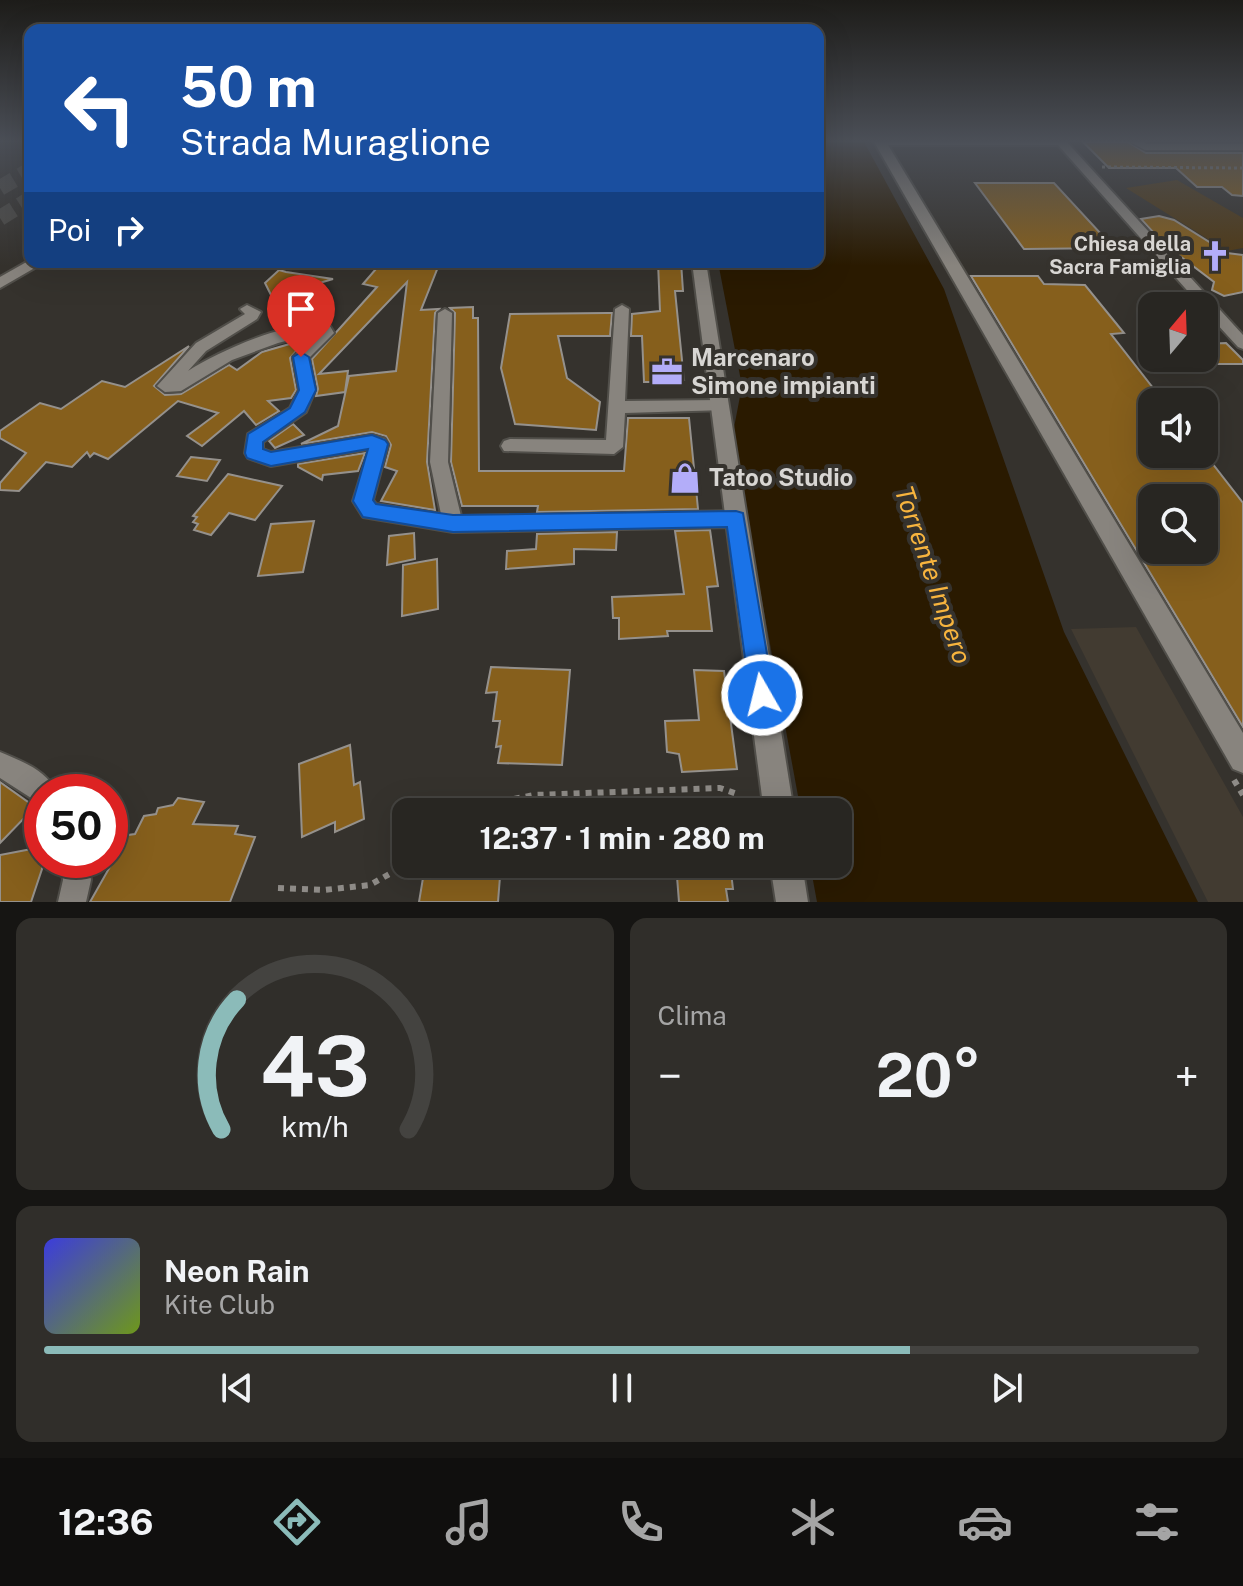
<!DOCTYPE html>
<html lang="it">
<head>
<meta charset="utf-8">
<style>
	body { margin:0; font-family:"Public Sans",sans-serif; background:#302e2a; color:#f1f3f6; height:100vh; display:flex; flex-direction:column; font-size:30px; white-space:nowrap }
	* { box-sizing:border-box; margin:0 }
	p { font-size:26px; color:#a5a5a5 }
	.icon { flex:none; width:44px; height:44px; fill:none; stroke:currentColor; stroke-width:2; stroke-linecap:round; stroke-linejoin:round }
	.map { position:relative; height:902px; overflow:hidden }
	.drawer { display:flex; flex-direction:column; gap:16px; padding:16px; background:#161513; flex:1 }
	.drawer>* { flex:none }
	.hud { position:absolute; left:24px; top:24px; width:800px; height:244px; border-radius:16px; box-shadow:0 8px 32px #0002,0 0 0 2px #444340; background:#1a4fa0; color:#fff; overflow:hidden }
	.needle { width:52px; rotate:19deg }
	.fabs { position:absolute; left:1138px; top:292px; display:grid; gap:16px }
	.fabs a { display:grid; place-items:center; width:80px; height:80px; border-radius:16px; background:#282622; box-shadow:0 8px 32px #0002,0 0 0 2px #444340; font-size:40px }
	.speed { position:absolute; left:24px; top:774px; display:flex; gap:16px; font-size:40px; font-weight:700; text-align:center }
	.speed>* { display:grid; place-content:center; width:104px; height:104px; border-radius:50%; background:#282622; box-shadow:0 8px 32px #0002,0 0 0 2px #444340; line-height:1 }
	.speed .limit { border:12px solid #d22; background:#fff; color:#111 }
	.pin { position:absolute; display:grid; place-items:center; width:68px; height:68px; color:#fff; margin:-82px -34px; border-radius:50% 50% 50% 0; rotate:-45deg; box-shadow:0 0 8px #0007 }
	.pin .icon { rotate:45deg }
	.me { position:absolute; width:88px; margin:-44px; rotate:352deg; stroke-linejoin:round; filter:drop-shadow(0 0 6px #0008) }
	.turn { display:flex; align-items:center; gap:28px; height:168px; padding:0 24px; font-size:36px }
	.turn .icon { width:104px; height:104px; stroke-width:2.5 }
	.turn b { display:block; font-size:56px; line-height:68px }
	.then { display:flex; align-items:center; height:76px; padding:0 24px; background:#0003; gap:16px; font-size:30px }
	.big { font-size:60px; font-weight:700; line-height:1.1 }
	.drawer .widget { flex:1; display:flex; flex-direction:column; justify-content:center; gap:12px; min-width:0; padding:0 28px; border-radius:16px; background:#302e2a }
	.drawer .dial { align-items:center; gap:0 }
	.dial svg { height:208px; overflow:visible; fill:none; stroke:#444340; stroke-width:7; stroke-linecap:round; text-anchor:middle }
	.dial text { fill:#f1f3f6; stroke:none }
	.song { display:flex; align-items:center; gap:24px }
	.cover { width:96px; height:96px; border-radius:12px; background:linear-gradient(135deg,hsl(240 70% 55%),hsl(80 70% 35%)) }
	.played { height:8px; border-radius:4px; background:linear-gradient(90deg,#8bbbb9 75%,#444340 75%) }
	.keys { display:flex; justify-content:space-around; direction:ltr }
	.heat { display:flex; justify-content:space-between; align-items:center; font-size:44px; direction:ltr }
	.drawer .tiles { flex:1; display:grid; gap:16px; grid-template-columns:1fr 1fr }
	.widget:last-child { grid-column:span 2 }
	.trip { position:absolute; left:392px; top:798px; width:460px; height:80px; border-radius:16px; background:#282622; box-shadow:0 8px 32px #0002,0 0 0 2px #444340; font-weight:700; line-height:80px; text-align:center }
	.tab-bar { display:flex; height:128px; justify-content:space-around; align-items:center; background:#100f0e; color:#a5a5a5 }
	.tab-bar .icon { width:56px; height:56px }
	.tab-bar .current { color:#8bbbb9 }
	.tab-bar b { font-size:36px; color:#f1f3f6 }
	.map>svg:first-child { display:block }
	.built { fill:#423b31 }
	.green { fill:#4f3915 }
	.water { fill:#2a1a00 }
	.building { fill:#865f1c; stroke:#95918c; stroke-width:2; fill-rule:evenodd }
	.lines { fill:none; stroke-linecap:round; stroke-linejoin:round }
	.motorway-tunnel { stroke:#4d4b46; stroke-width:16; stroke-dasharray:16 8; stroke-linecap:butt }
	.service-casing { stroke:#514f4a; stroke-width:9 }
	.minor-casing { stroke:#514f4a; stroke-width:4 }
	.tertiary-casing { stroke:#514f4a; stroke-width:4 }
	.secondary-casing { stroke:#514f4a; stroke-width:4 }
	.path-far1 { stroke:#8e8b87; stroke-width:3; stroke-dasharray:3 3; stroke-linecap:butt }
	.path { stroke:#8e8b87; stroke-width:6; stroke-dasharray:6 6; stroke-linecap:butt }
	.service { stroke:#88847e; stroke-width:6 }
	.minor { fill:#88847e; fill-rule:evenodd }
	.tertiary { fill:#88847e; fill-rule:evenodd }
	.secondary { fill:#88847e; fill-rule:evenodd }
	.route { fill:#1a73e8; stroke:#114b97; stroke-width:2 }
	.labels { text-anchor:middle; stroke-width:8; stroke-linejoin:round; paint-order:stroke }
	.far-poi-label { font-size:20px; font-weight:bold; fill:#d8d6d3; stroke:#35322d; text-anchor:end }
	.poi-label { font-size:24px; font-weight:bold; fill:#d8d6d3; stroke:#35322d; text-anchor:start }
	.water-label { font-size:26px; font-style:italic; fill:#f7b43e; stroke:#35322d }
</style>
</head>
<body>
<div class="map">
<svg width="1243" height="902" viewBox="0 0 1243 902">
	<rect width="100%" height="100%" fill="#35322d"/>
	<path class="built" d="M1136 627 1243 817V902H1208L1071 629Z"/>
	<path class="green" d="M1177 180 1243 218V248L1227 251 1126 188Z"/>
	<path class="water" d="M818 140H863L944 289 1064 632 1198 902H817L810 864H838V812H801L732 438 742 386 718 262H818Z"/>
	<g class="building">
		<path d="M1083 142H1128L1146 153H1243V196L1232 195 1222 187H1197L1176 168H1109Z"/>
		<path d="M975 183H1054L1114 248 1024 249Z"/>
		<path d="M1159 216 1174 220 1227 253 1243 255V292L1224 296 1212 290 1214 282 1164 244 1141 219Z"/>
		<path d="M382 262H440L421 310 439 309 435 313 427 462 435 510 381 501 397 471 385 467 391 445 386 436 372 432 301 444 338 426 349 376 396 371 407 282 319 374 348 371 345 392 316 396 318 389 312 359 377 287 363 284Z"/>
		<path d="M658 262H681L683 291H675L684 380 668 379V382H644L642 336H631L632 314 660 311Z"/>
		<path d="M279 270 286 272 333 279 272 297 265 283Z"/>
		<path d="M971 276H1038L1044 284 1085 285 1124 333 1111 334 1164 402H1152V454H1205L1243 503V727ZM1152 498H1204V550H1152Z"/>
		<path d="M473 307V318H478L479 471H624L628 418H689L698 509 537 512 538 506H462L451 462 455 313 450 308Z"/>
		<path d="M607 313H612L610 336H558L567 378 600 402 596 430 515 424 501 368 510 314Z"/>
		<path d="M307 339 290 358 296 390 291 398 268 401 279 411 256 425 244 411 202 446 187 436 218 413 178 401 108 459 94 453 90 457 87 452 72 467 46 462 19 491 0 490V483L26 453 0 438V431L40 403 61 409 102 381 125 387 189 346 154 386 165 395 181 394 229 365 237 370 262 352Z"/>
		<path d="M1226 343 1243 360V364H1211L1204 357V344Z"/>
		<path d="M293 424 304 435 275 448 269 441Z"/>
		<path d="M365 453 358 471 323 475 322 480 298 467V464Z"/>
		<path d="M191 457 220 460 207 481 177 476Z"/>
		<path d="M228 474 282 486 255 520 229 513 211 535 194 530 198 524 193 522 197 517 193 516Z"/>
		<path d="M314 521 303 572 258 576 271 524Z"/>
		<path d="M710 530 718 586 707 587 712 631H667L668 636 619 639V618H613L612 597 684 594 675 531Z"/>
		<path d="M617 532 616 550 574 549V564L506 569 507 551 536 549 537 534Z"/>
		<path d="M414 533 415 559 387 565 389 536Z"/>
		<path d="M437 559 438 609 402 616 403 565Z"/>
		<path d="M491 667 570 670 562 765 498 763 501 746 496 747 500 721H493L497 692 486 693Z"/>
		<path d="M694 670 724 671 737 769 682 772 679 754 667 752 665 721 699 720Z"/>
		<path d="M350 745 354 785 360 782 364 819 335 832V822L302 837 299 764Z"/>
		<path d="M0 782 35 807 0 843Z"/>
		<path d="M178 798 204 802 193 824 238 826 235 834 255 837 230 902H90L128 835 135 834 144 816 156 814 158 808 173 805Z"/>
		<path d="M42 847V869L31 902H0V855Z"/>
		<path d="M459 864H501L498 902H419L423 878H441L443 868H459Z"/>
		<path d="M676 864H730L733 889H726L728 902H679Z"/>
	</g>
	<g class="lines">
		<g class="motorway-tunnel">
			<path d="M0 188 30 170"/>
			<path d="M0 218 30 199"/>
		</g>
		<defs>
			<path id="service" d="M1133 140 1146 147H1243"/>
			<g id="minor">
				<path d="M876 140H1065L1243 335V349L1238 347 1204 310V306H1201L1058 145H880L876 144Z"/>
				<path d="M247 305 261 312 257 319 206 351 188 371C219 351 294 317 330 326L334 333 309 358 315 390 306 412 263 442V449L271 452 372 435 385 439 388 444 373 500 376 504 441 514 430 462 438 313 445 309 452 313 448 462 461 516 736 511 743 513 746 519 743 525 736 527 453 532 363 517 353 501 369 449 271 466 248 458 245 453 248 434 290 408 299 390 293 357 317 333 278 343 232 360 181 391 165 392 157 386 196 343 245 314 240 309Z"/>
				<path d="M622 305 629 309 625 401 720 400 726 402 728 406 726 410 625 413 623 447 614 454 504 451 501 446 504 441 510 439 606 440 615 309Z"/>
				<path d="M0 752C21 761 47 770 56 792H42V805L0 778Z"/>
				<path d="M60 860H88L91 880 86 902H58L63 880Z"/>
			</g>
			<path id="tertiary" d="M30 260 45 262 0 288V277Z"/>
			<g id="secondary">
				<path d="M873 140H885L1243 733V773L1233 769Z"/>
				<path d="M692 262H706L794 812H764Z"/>
				<path d="M770 864H802L808 902H776Z"/>
			</g>
		</defs>
		<use href="#service" class="service-casing"/>
		<use href="#minor" class="minor-casing"/>
		<use href="#tertiary" class="tertiary-casing"/>
		<use href="#secondary" class="secondary-casing"/>
		<path class="path-far1" d="M1102 167 1243 168"/>
		<g class="path">
			<path d="M1234 780 1243 795"/>
			<path d="M481 812 498 802 534 795 720 788 737 794 740 812"/>
			<path d="M278 888 324 890 370 885 407 864"/>
		</g>
		<use href="#service" class="service"/>
		<use href="#minor" class="minor"/>
		<use href="#tertiary" class="tertiary"/>
		<use href="#secondary" class="secondary"/>
	</g>
	<linearGradient id="sky" x2="0" y2="1"><stop stop-color="#1d1c19"/><stop offset="0.53" stop-color="#4b4f57"/><stop offset="1" stop-color="#4b4f57" stop-opacity="0"/></linearGradient>
	<rect width="1243" height="266" fill="url(#sky)"/>
	<path class="route" d="M301 352 309 357 316 390 305 412 263 442V449L271 452 372 435 385 440 388 444 373 500 376 504 453 515 736 511 743 513 774 695 770 703 762 707 753 703 750 695 727 527 453 532 363 517 353 501 368 449 271 466 247 458 245 453 248 434 290 408 299 390 293 357Z"/>
	<defs>
		<symbol id="church-bare" viewBox="-9 -9 18 18"><path d="M-1.2-6h2.4v3.5h3.3v2.4h-3.3V6h-2.4V-.1h-3.3v-2.4h3.3Z" fill="#b3adf9" stroke="#35322d" stroke-width="2.5" paint-order="stroke"/></symbol>
		<symbol id="office-bare" viewBox="-9 -9 18 18"><path d="M-6-3h4V-5.5h4V-3h4V5H-6ZM-1-4.5V-3h2v-1.5ZM-6 0V1H6V0Z" fill="#b3adf9" stroke="#35322d" stroke-width="2.5" paint-order="stroke"/></symbol>
		<symbol id="shop-bare" viewBox="-9 -9 18 18"><path d="M-5-2.5h2.3a2.7 3.5 0 0 1 5.4 0H5L5.5 6h-11ZM-1.5-2.5h3a1.5 2.3 0 0 0-3 0Z" fill="#b3adf9" stroke="#35322d" stroke-width="2.5" paint-order="stroke"/></symbol>
	</defs>
	<g fill-rule="evenodd">
		<use href="#church-bare" x="1193" y="234" width="44" height="44"/>
		<use href="#office-bare" x="645" y="350" width="44" height="44"/>
		<use href="#shop-bare" x="663" y="456" width="44" height="44"/>
	</g>
	<g class="labels">
		<g class="far-poi-label">
			<text x="1191" y="251">Chiesa della<tspan x="1191" dy="23">Sacra Famiglia</tspan></text>
		</g>
		<g class="poi-label">
			<text x="691" y="366">Marcenaro<tspan x="691" dy="28">Simone impianti</tspan></text>
			<text x="709" y="486">Tatoo Studio</text>
		</g>
		<g class="water-label">
			<text transform="translate(933 575) rotate(71)" y="9">Torrente Impero</text>
		</g>
	</g>
</svg>
<div class="fabs">
<a><svg class="needle" viewBox="-14 -14 28 28"><path d="M0-13l5 13h-10z" fill="#e53935"/><path d="M0 13l5-13h-10z" fill="#a5a5a5"/></svg></a>
<a><svg class="icon" aria-label="sound" viewBox="0 0 24 24"><path d="M4 9h4l5-4v14l-5-4H4zM17 9q2 3 0 6"/></svg></a>
<a><svg class="icon" aria-label="search" viewBox="0 0 24 24"><circle cx="10" cy="10" r="6"/><path d="M15 15l6 6"/></svg></a>
</div>
<div class="speed"><div class="limit">50</div></div>
<div class="pin" style="left:301px;top:357px;background:#d93025"><svg class="icon" aria-label="arrive" viewBox="0 0 24 24"><path d="M6 21V4h12l-3 4 3 4H6"/></svg></div>
<svg class="me" style="left:762px;top:695px" viewBox="-20 -20 40 40"><circle r="17" fill="#1a73e8" stroke="#fff" stroke-width="3"/><path d="M0-11L8 9 0 5-8 9z" fill="#fff"/></svg>
<div class="trip">12:37 · 1 min · 280 m</div>
<div class="hud">
<div class="turn"><svg class="icon" aria-label="left" viewBox="0 0 24 24"><path d="M17 20v-9H6M10 6l-5 5 5 5"/></svg><div><b>50 m</b>Strada Muraglione</div></div>
<div class="then">Poi<svg class="icon" aria-label="right" viewBox="0 0 24 24"><path d="M7 20v-9h11M14 6l5 5-5 5"/></svg></div>
</div>
</div>
<section class="drawer">
<div class="tiles">
<div class="widget dial"><svg viewBox="0 0 100 80">
<path d="M14 69A42 42 0 1 1 86 69"/>
<path d="M14 69A42 42 0 0 1 20 19" stroke="#8bbbb9"/>
<text x="50" y="56" font-size="32" font-weight="700">43</text>
<text x="50" y="72" font-size="11">km/h</text>
</svg></div>
<div class="widget"><p>Clima</p>
<div class="heat"><a>−</a><b class="big">20°</b><a>+</a></div>
</div>
<div class="widget">
<div class="song"><i class="cover"></i><div><b>Neon Rain</b><p>Kite Club</p></div></div>
<div class="played"></div>
<div class="keys"><svg class="icon" aria-label="previous" viewBox="0 0 24 24"><path d="M18 5L8 12l10 7zM5 5v14"/></svg><svg class="icon" aria-label="pause" viewBox="0 0 24 24"><path d="M8 5v14M16 5v14"/></svg><svg class="icon" aria-label="next" viewBox="0 0 24 24"><path d="M6 5l10 7-10 7zM19 5v14"/></svg></div>
</div>
</div>
</section>
<nav class="tab-bar">
<b>12:36</b>
<svg class="icon current" aria-label="directions" viewBox="0 0 24 24"><path d="M12 3l9 9-9 9-9-9zM9 14v-3h6M13 9l2 2-2 2"/></svg>
<svg class="icon" aria-label="music" viewBox="0 0 24 24"><path d="M9 18V5l10-2v13"/><circle cx="6" cy="18" r="3"/><circle cx="16" cy="16" r="3"/></svg>
<svg class="icon" aria-label="phone" viewBox="0 0 24 24"><path d="M5 4h4l2 5-3 2q2 4 5 5l2-3 5 2v4C11 20 4 13 5 4z"/></svg>
<svg class="icon" aria-label="climate" viewBox="0 0 24 24"><path d="M12 3v18M4 7l16 10M4 17L20 7"/></svg>
<svg class="icon" aria-label="car" viewBox="0 0 24 24"><path d="M5 17H2v-5l4-1 3-4h7l3 4 3 1v5h-3M9 17h6M6 11h13"/><circle cx="7" cy="17" r="2"/><circle cx="17" cy="17" r="2"/></svg>
<svg class="icon" aria-label="filters" viewBox="0 0 24 24"><path d="M4 7h16M4 17h16"/><circle cx="9" cy="7" r="2"/><circle cx="15" cy="17" r="2"/></svg>
</nav>
</body>
</html>
